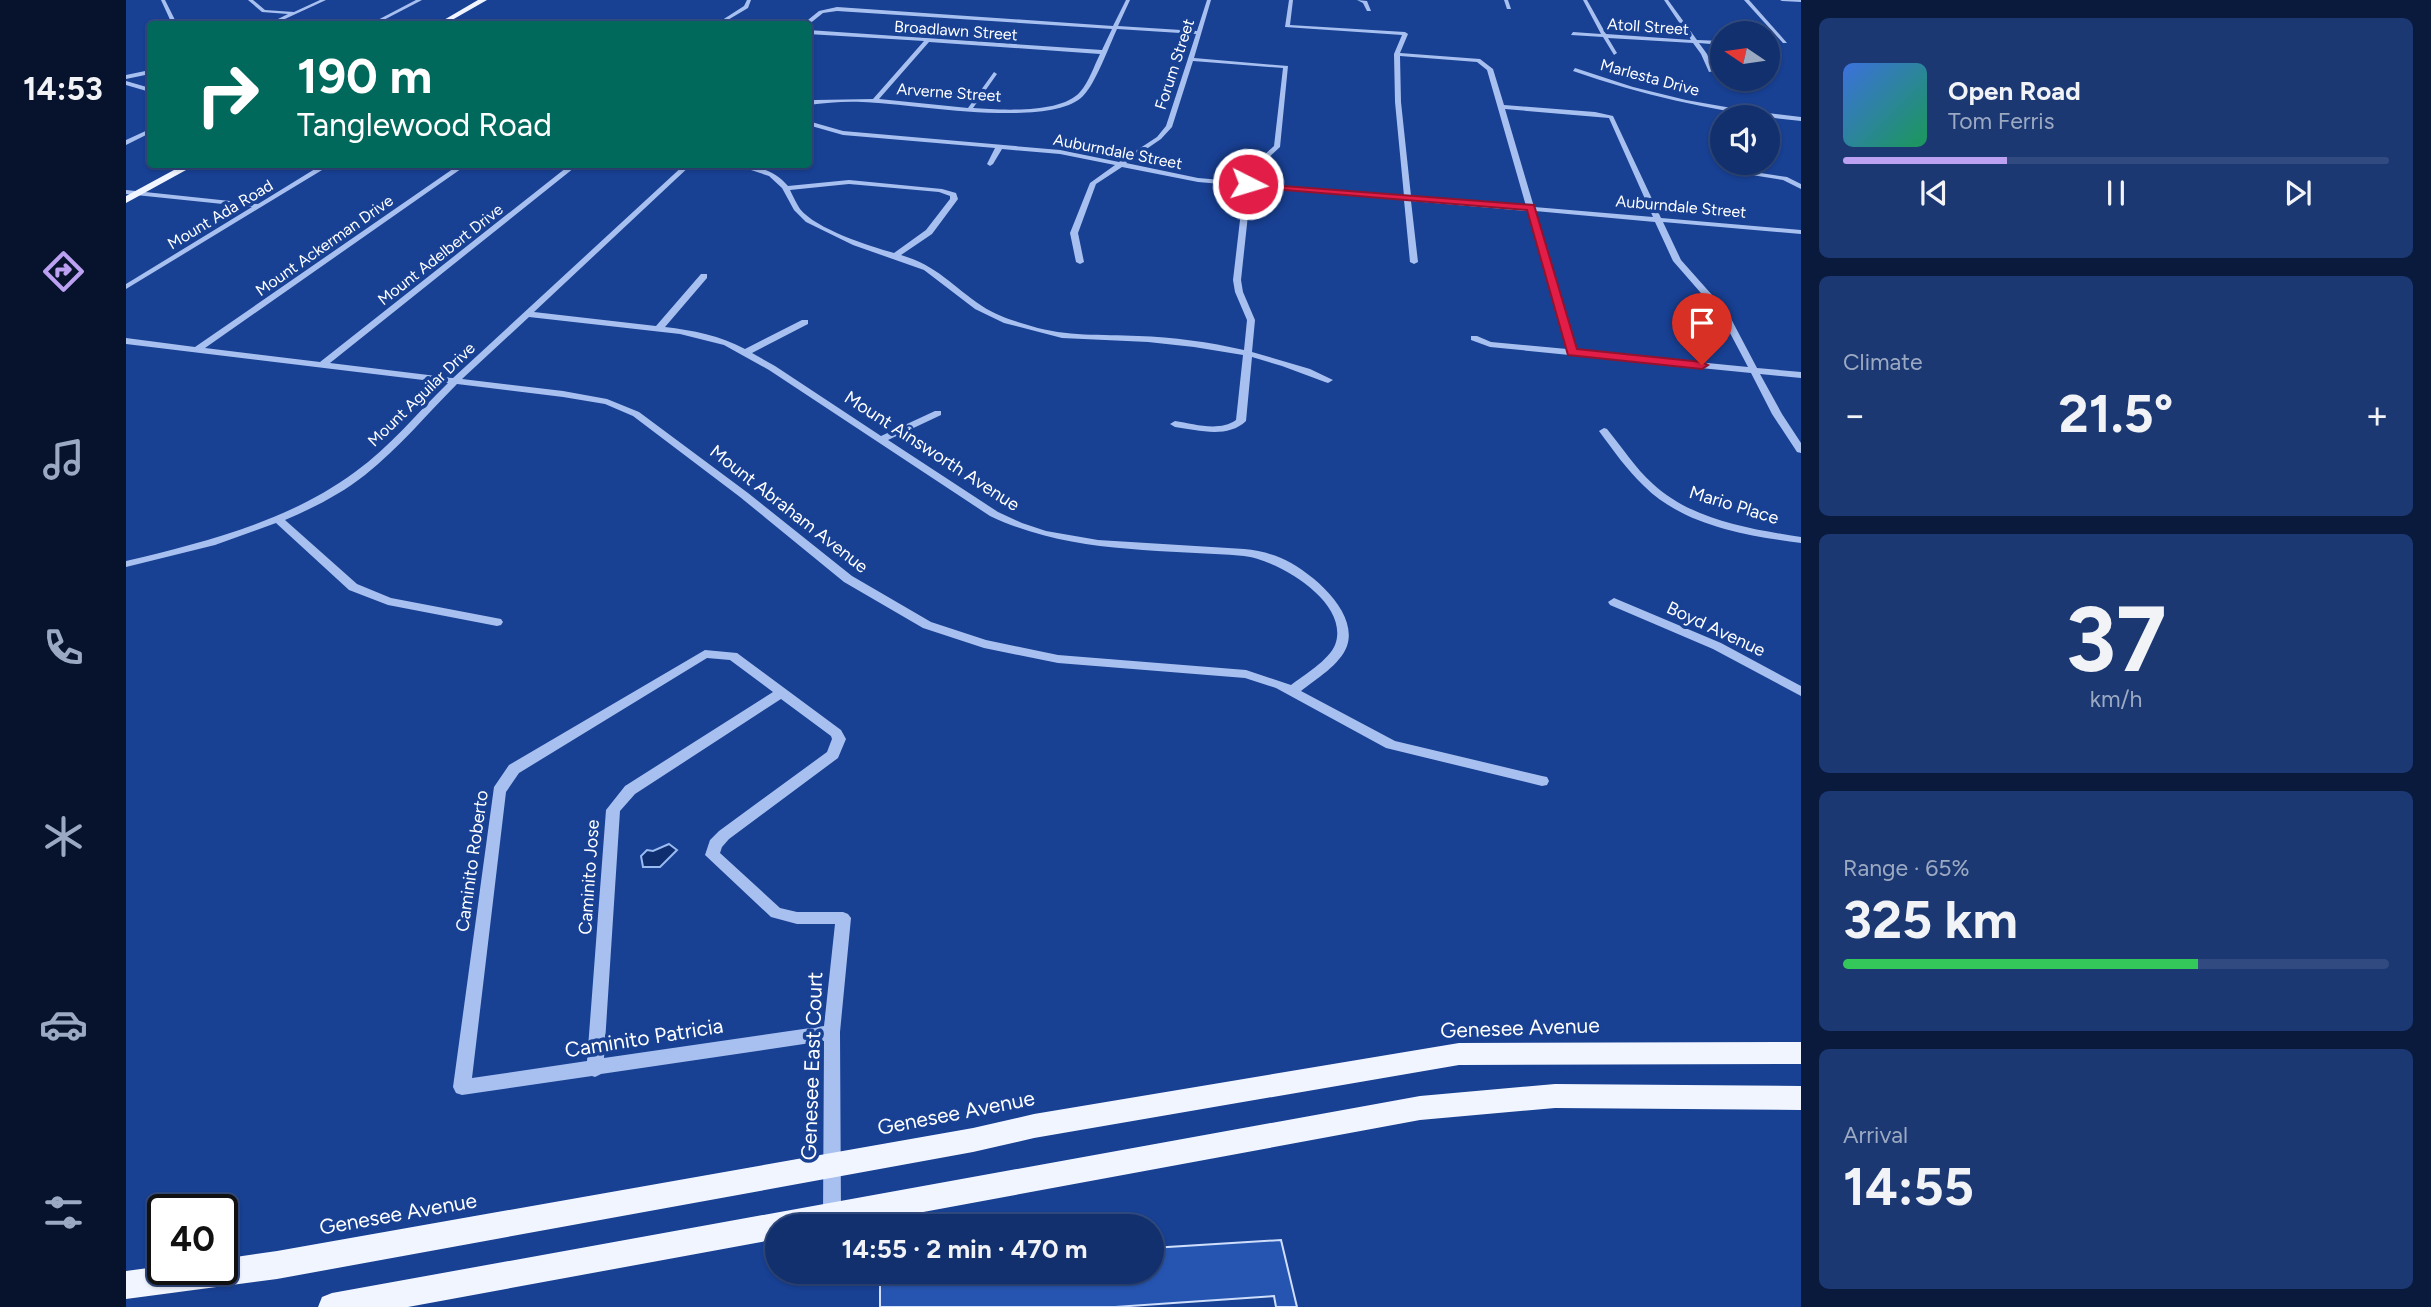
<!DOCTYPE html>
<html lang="en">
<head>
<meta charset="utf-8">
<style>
	body { margin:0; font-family:Figtree,sans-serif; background:#1b3873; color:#f1f3f6; height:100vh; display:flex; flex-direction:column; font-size:26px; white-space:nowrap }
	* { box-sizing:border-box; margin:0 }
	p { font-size:23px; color:#9ca9c2 }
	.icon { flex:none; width:38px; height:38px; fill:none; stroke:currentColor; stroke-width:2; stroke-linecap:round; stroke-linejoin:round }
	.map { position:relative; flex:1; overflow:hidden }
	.sheet { display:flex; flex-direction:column; gap:18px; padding:18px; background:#0a1a3c; width:630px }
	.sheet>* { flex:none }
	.guide { position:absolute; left:21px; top:21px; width:665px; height:147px; border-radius:7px; box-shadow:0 2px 5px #0004,0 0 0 2px #314b81; background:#00695c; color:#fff; overflow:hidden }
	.needle { width:46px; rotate:283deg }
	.buttons { position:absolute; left:1584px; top:21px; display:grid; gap:14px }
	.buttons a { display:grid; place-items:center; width:70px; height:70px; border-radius:50%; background:#12306e; box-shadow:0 2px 5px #0004,0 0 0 2px #314b81; font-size:35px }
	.speed { position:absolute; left:21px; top:1194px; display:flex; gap:14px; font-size:35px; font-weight:700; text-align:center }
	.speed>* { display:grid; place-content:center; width:91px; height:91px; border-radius:50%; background:#12306e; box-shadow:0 2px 5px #0004,0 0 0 2px #314b81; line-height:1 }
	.speed .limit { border:4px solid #111; border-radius:10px; background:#fff; color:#111 }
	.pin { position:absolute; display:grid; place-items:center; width:60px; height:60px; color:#fff; margin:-72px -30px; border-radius:50% 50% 50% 0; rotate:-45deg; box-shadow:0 0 7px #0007 }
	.pin .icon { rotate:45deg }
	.me { position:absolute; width:77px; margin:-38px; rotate:95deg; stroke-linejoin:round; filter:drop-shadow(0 0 5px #0008) }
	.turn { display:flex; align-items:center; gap:24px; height:147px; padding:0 35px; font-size:32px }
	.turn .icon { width:91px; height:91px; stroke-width:2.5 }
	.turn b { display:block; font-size:49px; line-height:60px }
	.big { font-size:52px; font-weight:700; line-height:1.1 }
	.sheet .widget { flex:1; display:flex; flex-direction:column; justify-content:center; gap:10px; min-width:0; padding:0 24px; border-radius:10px; background:#1b3873 }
	.sheet .dial { align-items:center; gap:0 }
	.dial b { font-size:91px; line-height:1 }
	.song { display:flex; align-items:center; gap:21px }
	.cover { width:84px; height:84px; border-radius:10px; background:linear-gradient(135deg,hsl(220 70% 55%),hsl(150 70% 35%)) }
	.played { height:7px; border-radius:4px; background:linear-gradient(90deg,#bca0f2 30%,#314b81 30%) }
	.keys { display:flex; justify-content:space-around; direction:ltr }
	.heat { display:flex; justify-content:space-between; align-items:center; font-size:38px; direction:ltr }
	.charge { height:10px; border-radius:5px; background:linear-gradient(90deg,#34c759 65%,#314b81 0) }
	.trip { position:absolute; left:639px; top:1214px; width:399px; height:70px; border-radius:35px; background:#12306e; box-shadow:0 2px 5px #0004,0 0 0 2px #314b81; font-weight:700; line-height:70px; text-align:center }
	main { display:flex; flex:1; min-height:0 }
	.menu { display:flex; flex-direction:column; width:126px; justify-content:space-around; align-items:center; background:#07132c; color:#9ca9c2 }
	.menu .icon { width:49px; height:49px }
	.menu .current { color:#bca0f2 }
	.menu b { font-size:32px; color:#f1f3f6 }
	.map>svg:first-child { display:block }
	.water { fill:#0f2e70; stroke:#9abaf2; stroke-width:2 }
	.building { fill:#2655b1; stroke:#cedefb; stroke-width:2 }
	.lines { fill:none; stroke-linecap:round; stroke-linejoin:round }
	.minor { fill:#a8c0f0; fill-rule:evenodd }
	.major { fill:#f1f5ff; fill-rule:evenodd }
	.route { fill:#e11d48; stroke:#92132f; stroke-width:2 }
	.labels { text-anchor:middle; stroke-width:7; stroke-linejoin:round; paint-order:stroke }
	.far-street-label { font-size:16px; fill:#fff; stroke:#184093 }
	.street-label { font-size:18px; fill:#fff; stroke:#184093 }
	.near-street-label { font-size:21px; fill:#fff; stroke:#184093 }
</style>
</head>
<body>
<main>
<nav class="menu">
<b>14:53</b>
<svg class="icon current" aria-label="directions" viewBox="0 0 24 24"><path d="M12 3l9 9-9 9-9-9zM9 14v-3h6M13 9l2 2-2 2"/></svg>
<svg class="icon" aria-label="music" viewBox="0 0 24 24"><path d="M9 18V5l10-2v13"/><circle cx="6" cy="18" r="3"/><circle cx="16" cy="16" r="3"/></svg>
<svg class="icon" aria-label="phone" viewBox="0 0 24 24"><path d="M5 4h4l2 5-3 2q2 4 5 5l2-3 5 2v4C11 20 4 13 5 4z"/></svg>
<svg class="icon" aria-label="climate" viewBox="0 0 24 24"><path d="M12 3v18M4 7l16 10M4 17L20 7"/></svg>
<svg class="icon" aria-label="car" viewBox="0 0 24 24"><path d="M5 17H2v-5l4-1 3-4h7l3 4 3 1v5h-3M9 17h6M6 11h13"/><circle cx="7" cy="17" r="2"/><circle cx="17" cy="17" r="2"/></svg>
<svg class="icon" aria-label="filters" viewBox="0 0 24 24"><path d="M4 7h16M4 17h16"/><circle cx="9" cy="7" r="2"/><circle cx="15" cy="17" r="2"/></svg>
</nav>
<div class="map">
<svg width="1675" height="1307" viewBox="0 0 1675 1307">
	<rect width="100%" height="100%" fill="#184093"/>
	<path class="water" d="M543 844 551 850 534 867H517L515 856 521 850 527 851Z"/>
	<path class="building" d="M1155 1240 1171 1307H1150L1148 1296 989 1307H754V1272H1026V1248Z"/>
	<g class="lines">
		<g class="minor">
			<path d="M35 0H39L51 24H46Z"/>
			<path d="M122 0H127L139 10 168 12 194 0H200L148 24H142L162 14 136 12Z"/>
			<path d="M290 0H296L250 24H244Z"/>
			<path d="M621 0H625L622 8 595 24H590L618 6Z"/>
			<path d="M1000 0H1004L992 26 1071 31 1081 0H1085L1068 58 1162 66 1154 147 1127 172 1126 183 1278 196 1269 102 1268 54 1276 35 1159 27 1163 0H1167L1164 25 1279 32 1282 34 1274 53 1354 59 1367 69 1378 105 1469 112 1487 116 1535 218 1675 230V234L1537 222 1555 260 1602 313 1631 368 1675 372V378L1634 374 1656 414 1675 443V453L1671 452 1646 414 1625 373 1364 347 1345 340V336H1351L1365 342 1441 349 1401 211 1285 201 1292 262 1288 264 1284 262 1278 200 1125 187 1115 280 1117 292 1129 320 1126 352 1184 369 1207 380 1202 383 1199 382 1156 366 1126 357 1120 421C1101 439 1072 430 1049 427L1044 424 1049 421C1068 424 1093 432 1110 420L1117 355 1068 347 1022 342 936 338 878 323 849 309 798 270 727 245 680 222 668 210 656 188 643 176 625 170 582 164C610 164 642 162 662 186L723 180 816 189 830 193 832 199 806 234 775 255C812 266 826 286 856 306 871 316 888 321 905 326 941 337 975 334 1012 336 1047 337 1083 342 1118 350L1121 320 1109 292 1107 280 1118 186 1072 182 996 167 970 184 952 233 958 262 954 264 950 262 944 233 964 183 989 165 934 154 876 149 867 164 864 166 861 164 869 148 717 135 682 125V121L717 131 934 150 993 162 1031 137 1040 126 1070 34 991 29C983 46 970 83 957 96 923 130 783 103 736 102 718 101 700 103 682 105V101L689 100 747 99 798 41 682 34V30L976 50 986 29 711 11 697 13 682 25 677 24 693 11 711 7 987 26ZM803 42 974 54C968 66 963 82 954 92 935 114 874 110 847 108L871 74 868 72 842 108 753 99ZM1274 56 1351 62 1361 70 1400 206 1285 196 1275 102ZM1067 61 1157 68 1148 146 1122 170 1119 182 1072 178 1000 163 1035 139 1046 127ZM1379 109 1483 118 1527 217 1408 207ZM723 184 813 192 824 196V199L800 230 768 253C743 246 690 229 674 209 670 203 667 196 664 190ZM1409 211 1529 222 1547 261 1595 316 1622 367 1450 350Z"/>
			<path d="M1231 0 1241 1 1245 11H1241L1237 3Z"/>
			<path d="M1378 0H1382L1385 9H1381Z"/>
			<path d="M1457 0H1461L1480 34 1565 40 1538 0H1542L1571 40 1596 41V45L1573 43 1581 54 1588 71 1583 72 1575 54 1567 43 1482 38 1491 53 1488 55 1477 37 1445 35 1447 32 1475 34Z"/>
			<path d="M1618 0H1623L1661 43H1657Z"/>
			<path d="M1654 0H1675V2L1656 1Z"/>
			<path d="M1449 68 1507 87 1560 100 1617 110 1675 117V121C1597 113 1521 97 1447 71Z"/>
			<path d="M24 70V74L0 79V75Z"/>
			<path d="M0 81 24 88V92L0 85Z"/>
			<path d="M24 129V133L0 145V140Z"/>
			<path d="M197 164H206L0 289V284L126 207 0 194V190L132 204Z"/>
			<path d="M334 164H342L79 348 194 362 445 164H453L204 363 327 378 559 164H566L408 312 530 326 575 274H581V278L539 327C566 330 595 336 619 349L676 320H682V324L626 353 649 366 755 436 809 411H815V415L762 440 872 512 896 523 920 531 972 540 1118 549C1131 550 1143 553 1155 558 1183 570 1233 611 1221 646 1214 665 1190 679 1175 691L1269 741 1416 776 1421 777 1423 781 1421 785 1416 786 1260 748 1150 688 1119 678 932 663 858 648 797 628 718 582 614 497 507 416 479 404 437 397 331 384C301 414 273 448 239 475 215 494 187 508 159 520L231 584 265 598 375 619 377 622 375 625 371 626 262 605 223 590 150 523 89 545 0 567V561C79 542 163 521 229 472 264 447 291 413 322 383L0 344V338L69 347ZM403 317 554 334 598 345 643 370 864 516C944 554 1032 549 1118 556 1153 560 1225 603 1209 645 1203 660 1177 676 1165 685L1120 670 932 655 860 640 805 622 726 576 622 493 513 412 481 399 437 391 336 379Z"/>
			<path d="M1628 172 1661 177 1675 184V189L1657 180 1626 175 1625 174Z"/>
			<path d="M1478 428 1481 429C1496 447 1509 468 1527 484 1566 520 1624 529 1675 537V543C1622 536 1558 526 1518 486 1501 470 1487 450 1473 431Z"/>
			<path d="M1488 598 1595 643 1675 686V696L1587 649 1484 605 1482 602Z"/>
			<path d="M579 650 611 653 715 730 720 739 712 758 603 839 596 847 594 853 654 908 671 912H717L722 914 725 918 714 1032 715 1216 713 1223 706 1225 699 1223 697 1216 698 1041 475 1074 469 1077 466 1076 336 1095 330 1093 327 1087 368 787 383 765ZM581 658 604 660 647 692 499 786 480 810 461 1061 346 1078 380 792 393 773ZM655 699 705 736 706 739 701 752 593 831 584 840 579 855 645 917 671 924H709L698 1026 478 1058 494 811 509 794Z"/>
		</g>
		<g class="major">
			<path d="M352 0H361L319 24H311Z"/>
			<path d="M59 164H71L0 203V196Z"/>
			<path d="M1675 1042V1064L1333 1065 908 1138 847 1152 151 1279 0 1299V1271L37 1266V1269H96V1259L151 1251 847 1128 908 1114 1333 1043Z"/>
			<path d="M1429 1084 1675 1086V1110L1429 1108 1294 1120 716 1227H651V1239L282 1307H192L196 1297 206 1293 1294 1096Z"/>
		</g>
	</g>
	<path class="route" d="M1118 183 1408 205 1451 349 1576 362 1582 365 1576 369 1442 355 1401 210 1122 187 1117 184Z"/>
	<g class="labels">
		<g class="far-street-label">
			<text transform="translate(1522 26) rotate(4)" y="6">Atoll Street</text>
			<text transform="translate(830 30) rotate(4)" y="6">Broadlawn Street</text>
			<text transform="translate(1048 64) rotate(-72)" y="6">Forum Street</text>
			<text transform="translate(1524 77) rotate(15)" y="6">Marlesta Drive</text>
			<text transform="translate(823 92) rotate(4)" y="6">Arverne Street</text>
			<text transform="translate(992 151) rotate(11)" y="6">Auburndale Street</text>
			<text transform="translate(1555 206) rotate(5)" y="6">Auburndale Street</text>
			<text transform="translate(94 214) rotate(-31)" y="6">Mount Ada Road</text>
			<text transform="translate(198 245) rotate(-35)" y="6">Mount Ackerman Drive</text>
			<text transform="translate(314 254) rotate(-38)" y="6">Mount Adelbert Drive</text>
			<text transform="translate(295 394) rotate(-44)" y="6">Mount Aguilar Drive</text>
		</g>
		<g class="street-label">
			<text transform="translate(806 451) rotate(33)" y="6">Mount Ainsworth Avenue</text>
			<text transform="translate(1608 505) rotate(17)" y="6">Mario Place</text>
			<text transform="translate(663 509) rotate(38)" y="6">Mount Abraham Avenue</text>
			<text transform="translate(1590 629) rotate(25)" y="6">Boyd Avenue</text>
			<text transform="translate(346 861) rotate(-82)" y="6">Caminito Roberto</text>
			<text transform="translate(463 877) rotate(-86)" y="6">Caminito Jose</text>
		</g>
		<g class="near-street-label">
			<text transform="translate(1394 1028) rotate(-2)" y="7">Genesee Avenue</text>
			<text transform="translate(518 1038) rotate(-9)" y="7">Caminito Patricia</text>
			<text transform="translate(686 1066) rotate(-88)" y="7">Genesee East Court</text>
			<text transform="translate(830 1113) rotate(-11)" y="7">Genesee Avenue</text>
			<text transform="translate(272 1214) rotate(-10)" y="7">Genesee Avenue</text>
		</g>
	</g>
</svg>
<div class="buttons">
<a><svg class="needle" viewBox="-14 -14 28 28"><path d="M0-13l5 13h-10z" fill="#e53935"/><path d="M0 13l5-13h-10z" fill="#9ca9c2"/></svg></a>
<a><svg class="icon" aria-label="sound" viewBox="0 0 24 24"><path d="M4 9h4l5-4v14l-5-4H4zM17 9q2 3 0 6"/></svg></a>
</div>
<div class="speed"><div class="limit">40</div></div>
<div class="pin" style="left:1576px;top:365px;background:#d93025"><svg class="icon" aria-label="arrive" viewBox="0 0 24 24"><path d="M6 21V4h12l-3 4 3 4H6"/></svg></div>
<svg class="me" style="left:1122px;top:184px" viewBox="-20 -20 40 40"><circle r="17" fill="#e11d48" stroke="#fff" stroke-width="3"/><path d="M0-11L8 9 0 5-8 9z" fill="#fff"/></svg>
<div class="trip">14:55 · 2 min · 470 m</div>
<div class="guide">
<div class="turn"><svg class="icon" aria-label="right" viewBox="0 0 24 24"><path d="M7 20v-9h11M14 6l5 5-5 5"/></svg><div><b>190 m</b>Tanglewood Road</div></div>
</div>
</div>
<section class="sheet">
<div class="widget">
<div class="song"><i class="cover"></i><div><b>Open Road</b><p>Tom Ferris</p></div></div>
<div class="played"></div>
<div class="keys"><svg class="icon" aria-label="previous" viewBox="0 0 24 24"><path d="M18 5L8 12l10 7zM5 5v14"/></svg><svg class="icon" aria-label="pause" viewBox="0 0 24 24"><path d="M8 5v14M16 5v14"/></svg><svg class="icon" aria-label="next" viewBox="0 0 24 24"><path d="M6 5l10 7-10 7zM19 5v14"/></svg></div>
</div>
<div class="widget"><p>Climate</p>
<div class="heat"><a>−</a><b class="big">21.5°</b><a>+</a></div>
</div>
<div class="widget dial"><b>37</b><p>km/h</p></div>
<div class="widget"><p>Range · 65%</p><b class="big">325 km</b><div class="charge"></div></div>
<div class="widget"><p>Arrival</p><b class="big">14:55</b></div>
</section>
</main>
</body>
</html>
